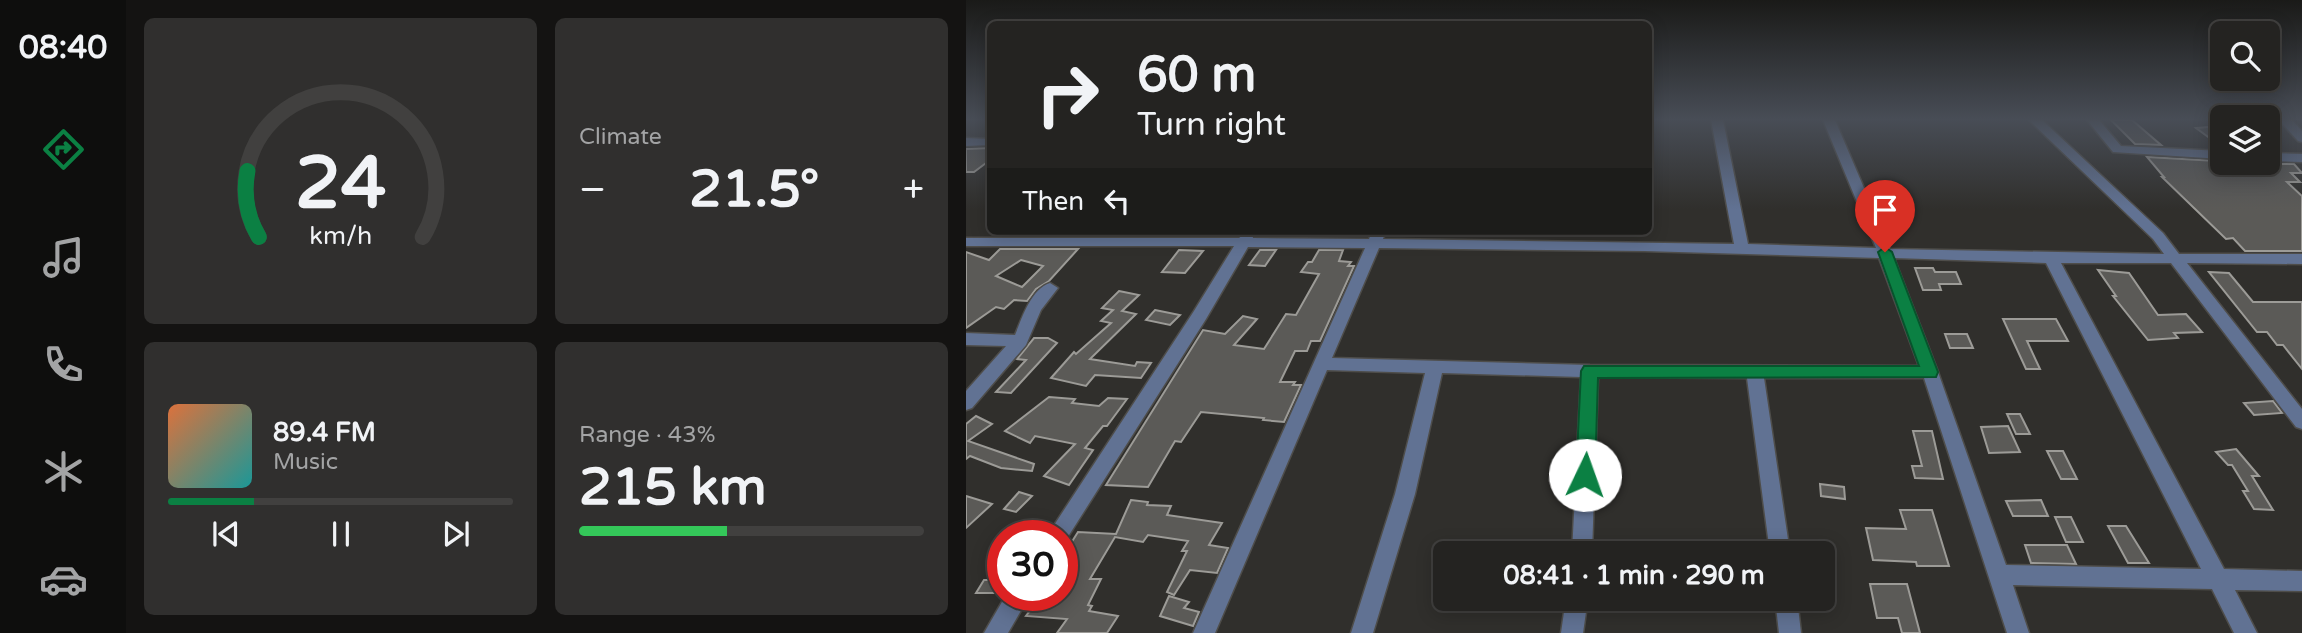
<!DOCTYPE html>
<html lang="en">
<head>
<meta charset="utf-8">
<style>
	body { margin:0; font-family:"Varela Round",sans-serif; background:#302f2e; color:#f1f3f6; height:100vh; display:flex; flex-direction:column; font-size:26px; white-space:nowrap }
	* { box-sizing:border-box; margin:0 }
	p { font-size:23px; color:#a3a4a5 }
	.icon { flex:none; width:38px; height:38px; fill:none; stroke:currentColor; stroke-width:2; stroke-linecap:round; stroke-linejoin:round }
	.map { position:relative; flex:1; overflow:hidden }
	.drawer { display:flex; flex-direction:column; gap:18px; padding:18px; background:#141312; width:840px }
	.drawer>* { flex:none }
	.guide { position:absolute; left:21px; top:21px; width:665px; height:214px; border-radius:10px; box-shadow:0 4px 18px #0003,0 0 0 2px #41403f; background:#242321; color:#f1f3f6; overflow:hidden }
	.fabs { position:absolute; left:1244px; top:21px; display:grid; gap:14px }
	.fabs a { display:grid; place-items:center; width:70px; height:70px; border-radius:10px; background:#242321; box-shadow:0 4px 18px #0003,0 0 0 2px #41403f; font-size:35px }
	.speed { position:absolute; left:21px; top:520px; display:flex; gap:14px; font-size:35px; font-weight:700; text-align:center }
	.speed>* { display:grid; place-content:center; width:91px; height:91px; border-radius:50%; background:#242321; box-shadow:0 4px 18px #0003,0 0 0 2px #41403f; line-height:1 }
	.speed .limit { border:10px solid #d22; background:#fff; color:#111 }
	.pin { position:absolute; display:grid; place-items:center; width:60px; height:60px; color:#fff; margin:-72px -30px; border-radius:50% 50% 50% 0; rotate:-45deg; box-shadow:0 0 7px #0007 }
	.pin .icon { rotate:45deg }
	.me { position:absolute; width:77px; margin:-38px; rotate:3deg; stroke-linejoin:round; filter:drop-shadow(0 0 5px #0008) }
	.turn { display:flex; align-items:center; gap:24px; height:147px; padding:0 35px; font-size:32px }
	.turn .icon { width:91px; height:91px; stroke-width:2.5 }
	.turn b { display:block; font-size:49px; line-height:60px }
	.then { display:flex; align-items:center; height:66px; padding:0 35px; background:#0003; gap:14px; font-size:26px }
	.big { font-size:52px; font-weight:700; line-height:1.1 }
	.drawer .card { flex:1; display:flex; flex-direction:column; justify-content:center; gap:10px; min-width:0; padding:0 24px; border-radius:10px; background:#302f2e }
	.drawer .dial { align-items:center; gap:0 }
	.dial svg { height:182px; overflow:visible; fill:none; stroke:#41403f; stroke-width:7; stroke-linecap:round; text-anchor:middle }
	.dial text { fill:#f1f3f6; stroke:none }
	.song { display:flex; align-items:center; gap:21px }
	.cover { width:84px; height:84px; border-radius:10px; background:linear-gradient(135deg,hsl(20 70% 55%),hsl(180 70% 35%)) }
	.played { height:7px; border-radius:4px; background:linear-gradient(90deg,#0b8043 25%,#41403f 25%) }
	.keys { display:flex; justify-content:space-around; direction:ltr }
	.heat { display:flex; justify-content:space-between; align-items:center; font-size:38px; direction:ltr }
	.charge { height:10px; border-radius:5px; background:linear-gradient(90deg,#34c759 43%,#41403f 0) }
	.drawer .tiles { flex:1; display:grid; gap:18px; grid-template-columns:repeat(2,1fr) }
	.trip { position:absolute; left:467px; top:541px; width:402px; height:70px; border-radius:10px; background:#242321; box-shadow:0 4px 18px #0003,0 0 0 2px #41403f; font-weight:700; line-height:70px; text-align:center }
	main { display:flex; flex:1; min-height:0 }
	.menu { display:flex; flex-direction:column; width:126px; justify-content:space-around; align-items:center; background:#0e0e0d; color:#a3a4a5 }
	.menu .icon { width:49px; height:49px }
	.menu .active { color:#0b8043 }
	.menu b { font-size:32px; color:#f1f3f6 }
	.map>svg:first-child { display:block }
	.building { fill:#5b5a57; stroke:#9c9b97; stroke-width:2; fill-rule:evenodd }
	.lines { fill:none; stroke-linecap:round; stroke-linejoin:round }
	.minor-casing { stroke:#4e4d4a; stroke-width:3 }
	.minor { fill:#617293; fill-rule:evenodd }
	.route { fill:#0b8043; stroke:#07532c; stroke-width:2 }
</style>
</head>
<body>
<main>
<nav class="menu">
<b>08:40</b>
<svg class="icon active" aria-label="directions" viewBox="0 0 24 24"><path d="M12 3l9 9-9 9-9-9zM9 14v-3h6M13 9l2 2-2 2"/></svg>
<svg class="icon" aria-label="music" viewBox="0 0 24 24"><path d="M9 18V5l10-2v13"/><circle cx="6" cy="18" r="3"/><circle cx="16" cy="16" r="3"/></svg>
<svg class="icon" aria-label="phone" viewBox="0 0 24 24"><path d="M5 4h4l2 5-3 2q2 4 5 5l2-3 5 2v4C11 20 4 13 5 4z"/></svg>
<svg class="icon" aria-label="climate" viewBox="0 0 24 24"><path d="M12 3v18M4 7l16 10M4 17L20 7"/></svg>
<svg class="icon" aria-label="car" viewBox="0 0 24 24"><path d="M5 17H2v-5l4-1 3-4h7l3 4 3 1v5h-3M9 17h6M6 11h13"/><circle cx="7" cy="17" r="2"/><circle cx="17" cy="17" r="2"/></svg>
</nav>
<section class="drawer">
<div class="tiles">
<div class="card dial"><svg viewBox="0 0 100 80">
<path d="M14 69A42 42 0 1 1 86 69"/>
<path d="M14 69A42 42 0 0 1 9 40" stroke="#0b8043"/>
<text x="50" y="56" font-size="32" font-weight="700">24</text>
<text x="50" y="72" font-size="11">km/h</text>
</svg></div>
<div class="card"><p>Climate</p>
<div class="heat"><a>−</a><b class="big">21.5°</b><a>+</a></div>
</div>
<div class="card">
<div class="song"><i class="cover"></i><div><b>89.4 FM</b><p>Music</p></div></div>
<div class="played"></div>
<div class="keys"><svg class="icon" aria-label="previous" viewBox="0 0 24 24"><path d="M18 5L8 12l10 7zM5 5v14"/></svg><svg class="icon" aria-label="pause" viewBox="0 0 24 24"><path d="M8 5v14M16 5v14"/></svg><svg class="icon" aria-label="next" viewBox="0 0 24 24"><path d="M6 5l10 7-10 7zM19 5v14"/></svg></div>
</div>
<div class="card"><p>Range · 43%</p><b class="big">215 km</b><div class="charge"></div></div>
</div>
</section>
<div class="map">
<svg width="1336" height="633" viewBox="0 0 1336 633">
	<rect width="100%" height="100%" fill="#302f2c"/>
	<g class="building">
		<path d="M1145 120H1166L1195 145 1169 144Z"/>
		<path d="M1253 126 1256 129V147L1230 128Z"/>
		<path d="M24 148V160L8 172H0V149Z"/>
		<path d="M1181 157 1251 161 1258 168 1302 164H1328L1336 173H1325L1334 182H1321L1336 196V251H1279L1267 238 1260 239 1196 177H1198Z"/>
		<path d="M34 249H112L83 281 70 289 61 301 48 300 38 309 30 307 0 328V252L23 260ZM55 260 77 266 56 287 30 276Z"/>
		<path d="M213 250 237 251 219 273 196 272Z"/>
		<path d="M294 250H310L299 266 283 265Z"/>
		<path d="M353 250H377L373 261 385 262 382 266H388L354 341H345L341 351H329L314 382H329L327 385H335L318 422 297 420 298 418 235 412 215 442 209 441 182 487 140 485 237 330 259 334 277 316 291 319 268 345 298 349 320 314 330 315 353 274 335 272 342 262H346Z"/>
		<path d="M949 268H967L969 272H990L995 284H973L975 290H957Z"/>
		<path d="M1132 270 1163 273 1192 315 1220 314 1236 332 1208 333 1212 338 1182 340 1147 296H1150Z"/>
		<path d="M1243 272 1263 273 1287 302H1336V369L1317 345H1311L1301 332H1291Z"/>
		<path d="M153 291 173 295 156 311 170 314 124 359 169 366 171 362 185 363 175 378 129 375 120 386 85 378 108 352 110 354 145 323 135 321 147 310 136 308Z"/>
		<path d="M189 310 214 315 204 325 180 320Z"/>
		<path d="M1037 319H1090L1102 341H1061L1074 369H1060Z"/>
		<path d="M979 334H1001L1007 348H984Z"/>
		<path d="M68 338H82L91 343 45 393 30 392 60 360 51 359Z"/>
		<path d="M83 397 109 399 106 403 133 406 142 398 161 399 141 426H137L119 448 127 450 103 485 78 476 109 444 69 436 64 443 39 431Z"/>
		<path d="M1307 401 1316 413 1288 415 1278 403Z"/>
		<path d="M1041 414H1054L1064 434H1050Z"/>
		<path d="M10 416 26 424 2 441 68 464 66 471 35 468 4 456 0 459V424Z"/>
		<path d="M1042 426 1054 452 1023 453 1015 427Z"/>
		<path d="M947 431H966L977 479 949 478 946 466H956Z"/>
		<path d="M1270 449 1293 476H1286L1307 510 1288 509 1277 491H1282L1266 465H1262L1250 452Z"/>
		<path d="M1081 451H1097L1111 479H1095Z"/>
		<path d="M854 484 878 487 879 499 855 496Z"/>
		<path d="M53 492 66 496 50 512 38 509Z"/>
		<path d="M0 496 26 504 0 528Z"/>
		<path d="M165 500 182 502 181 505 205 506 201 515 256 523 243 545 262 548 251 573 224 570 208 595 201 592 221 551H216L222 541 182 535 177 542 149 537 124 579H135L122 605 126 606 123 611 152 616 141 633H91L101 619 60 616 76 595H96V551H100L112 532 150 534Z"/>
		<path d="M1075 500 1082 516H1047L1040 501Z"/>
		<path d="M934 510H966L983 566H951L950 562 907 560 900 528 940 529Z"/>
		<path d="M1089 517H1105L1117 542H1100Z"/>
		<path d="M1142 526H1160L1183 563H1162Z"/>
		<path d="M1059 545H1101L1110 564 1065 563Z"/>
		<path d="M18 580H37V585L31 593H10Z"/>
		<path d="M904 584H941L954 633H936L932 618H911Z"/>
		<path d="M203 596 223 602 218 608 233 612 227 626 194 616Z"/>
	</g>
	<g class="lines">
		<defs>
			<g id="minor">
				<path d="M745 120H757L782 244 910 248 857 120H869L924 249 1198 254 1187 239 1063 120H1076L1197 233 1213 254H1336V264L1221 263 1336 409V429L1330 427 1205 263H1095L1258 569 1336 571V591L1269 590 1291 633H1268L1246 589 1047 585 1063 633H1041L958 378H798L824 553H804L781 378 632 377 626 553H606L615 377 476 373 449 494 407 633H385L429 494 459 373 361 370 249 633H227L399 248 282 247 240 319 98 543H96V536H81L228 311 268 246H0V238H273L281 232 286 233 287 238 403 239 406 231H420L417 239 768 244ZM413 248 678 251 913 258 953 366 624 365 366 358ZM928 258 1080 263 1235 569 1040 565 972 372Z"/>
				<path d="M1121 120H1133L1155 146 1256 151V159L1147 152Z"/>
				<path d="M1313 120H1326L1336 131V142L1332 141Z"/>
				<path d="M0 138 24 139V145L0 146Z"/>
				<path d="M1302 153 1336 154V162L1302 161Z"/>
				<path d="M84 283 92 288 75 310 60 345 6 408 0 410V391L40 346 0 345V333L49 335C56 318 65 289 84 283Z"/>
				<path d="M40 595H64L42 633H18Z"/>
				<path d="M600 598H622L617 633H595Z"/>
				<path d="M809 598H831L835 633H813Z"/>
			</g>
		</defs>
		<use href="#minor" class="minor-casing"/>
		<use href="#minor" class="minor"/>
	</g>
	<linearGradient id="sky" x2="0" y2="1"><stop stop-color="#1a1a18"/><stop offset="0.57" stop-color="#484d56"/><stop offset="1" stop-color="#484d56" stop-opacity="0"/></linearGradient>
	<rect width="1336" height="209" fill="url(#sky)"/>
	<path class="route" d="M919 247 926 252 972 372 970 377 632 378 629 475 626 481 619 483 612 481 610 475 615 371 618 366H953L912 252Z"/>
</svg>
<div class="fabs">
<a><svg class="icon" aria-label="search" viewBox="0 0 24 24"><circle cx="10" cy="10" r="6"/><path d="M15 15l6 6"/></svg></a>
<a><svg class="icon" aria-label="layers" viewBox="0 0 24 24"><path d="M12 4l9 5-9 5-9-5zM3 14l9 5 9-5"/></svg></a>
</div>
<div class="speed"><div class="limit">30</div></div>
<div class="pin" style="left:919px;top:252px;background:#d93025"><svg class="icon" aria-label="arrive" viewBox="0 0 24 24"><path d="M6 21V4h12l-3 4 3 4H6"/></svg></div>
<svg class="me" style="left:619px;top:475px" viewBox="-20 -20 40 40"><circle r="19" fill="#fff"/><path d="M0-13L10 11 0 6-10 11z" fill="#0b8043"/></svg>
<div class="trip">08:41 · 1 min · 290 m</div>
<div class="guide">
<div class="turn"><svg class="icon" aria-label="right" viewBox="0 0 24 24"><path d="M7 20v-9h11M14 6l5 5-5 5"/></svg><div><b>60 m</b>Turn right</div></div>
<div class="then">Then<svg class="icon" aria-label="left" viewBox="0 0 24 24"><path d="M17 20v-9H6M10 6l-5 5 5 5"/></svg></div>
</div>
</div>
</main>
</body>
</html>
